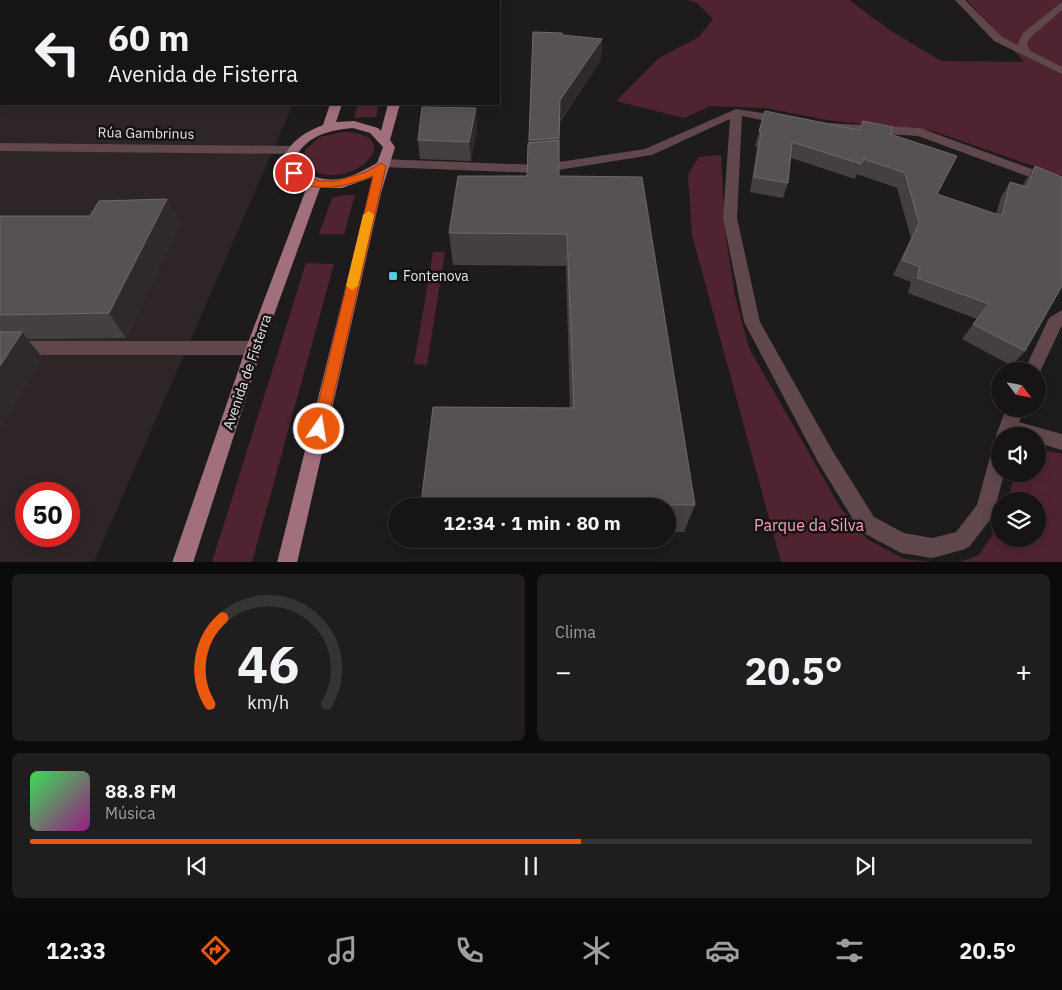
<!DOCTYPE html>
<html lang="es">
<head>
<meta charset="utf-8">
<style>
	body { margin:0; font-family:"IBM Plex Sans",sans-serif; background:#1f1d1e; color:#f1f3f6; height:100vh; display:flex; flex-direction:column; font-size:19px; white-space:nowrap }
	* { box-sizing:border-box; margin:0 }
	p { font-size:16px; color:#9e9ea0 }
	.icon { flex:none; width:28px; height:28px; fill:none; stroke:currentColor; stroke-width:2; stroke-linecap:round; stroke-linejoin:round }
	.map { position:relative; height:562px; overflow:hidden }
	.drawer { display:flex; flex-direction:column; gap:12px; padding:12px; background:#0c0b0c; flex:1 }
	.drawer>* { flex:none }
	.hud { position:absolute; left:0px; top:0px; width:500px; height:105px; box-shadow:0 2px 12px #0003,0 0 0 1px #353334; background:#161415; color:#f1f3f6; overflow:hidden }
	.needle { width:32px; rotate:122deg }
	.fabs { position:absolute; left:991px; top:362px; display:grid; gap:10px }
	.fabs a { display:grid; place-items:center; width:55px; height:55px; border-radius:50%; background:#161415; box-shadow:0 2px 12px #0003,0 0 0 1px #353334; font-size:25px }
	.speed { position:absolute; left:15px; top:482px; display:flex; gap:10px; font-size:25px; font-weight:700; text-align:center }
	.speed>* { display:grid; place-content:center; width:65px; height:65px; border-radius:50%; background:#161415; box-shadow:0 2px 12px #0003,0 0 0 1px #353334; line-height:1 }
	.speed .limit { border:8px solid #d22; background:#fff; color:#111 }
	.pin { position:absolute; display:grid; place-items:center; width:42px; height:42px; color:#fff; margin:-21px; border:2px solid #fff; border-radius:50%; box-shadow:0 1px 5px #0007 }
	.me { position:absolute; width:55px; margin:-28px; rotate:13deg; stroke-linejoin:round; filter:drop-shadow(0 0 4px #0008) }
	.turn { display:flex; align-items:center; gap:18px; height:105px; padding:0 25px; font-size:22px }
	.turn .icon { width:65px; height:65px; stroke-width:2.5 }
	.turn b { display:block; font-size:35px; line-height:42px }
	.big { font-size:38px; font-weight:700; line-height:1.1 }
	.drawer .tile { flex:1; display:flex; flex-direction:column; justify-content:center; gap:8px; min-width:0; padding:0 18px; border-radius:8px; background:#1f1d1e }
	.drawer .dial { align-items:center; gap:0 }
	.dial svg { height:130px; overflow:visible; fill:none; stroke:#353334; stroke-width:7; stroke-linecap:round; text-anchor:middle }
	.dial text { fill:#f1f3f6; stroke:none }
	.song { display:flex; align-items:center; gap:15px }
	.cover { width:60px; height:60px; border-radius:8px; background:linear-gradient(135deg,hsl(130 70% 55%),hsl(310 70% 35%)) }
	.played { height:5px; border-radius:2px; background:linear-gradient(90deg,#ea580c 55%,#353334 55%) }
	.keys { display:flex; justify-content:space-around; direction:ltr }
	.heat { display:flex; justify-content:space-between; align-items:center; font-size:28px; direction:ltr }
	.drawer .tiles { flex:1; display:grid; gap:12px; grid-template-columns:1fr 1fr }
	.tile:last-child { grid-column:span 2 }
	.trip { position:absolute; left:388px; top:498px; width:288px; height:50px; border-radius:25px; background:#161415; box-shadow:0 2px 12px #0003,0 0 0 1px #353334; font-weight:700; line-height:50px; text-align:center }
	.menu { display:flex; height:80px; justify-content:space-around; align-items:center; background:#090808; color:#9e9ea0 }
	.menu .icon { width:35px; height:35px }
	.menu .selected { color:#ea580c }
	.menu b { font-size:22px; color:#f1f3f6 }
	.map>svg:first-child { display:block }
	.built { fill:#2e2527; fill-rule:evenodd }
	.green { fill:#502330 }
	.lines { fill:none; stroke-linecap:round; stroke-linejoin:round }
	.minor { fill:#5f474c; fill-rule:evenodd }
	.major { fill:#a2707c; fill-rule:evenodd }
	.wall { fill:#444041 }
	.shaded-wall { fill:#2e2a2b }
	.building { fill:#565253; stroke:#6c696a }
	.route { fill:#ea580c; stroke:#983908 }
	.slow { fill:#f59e0b }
	.poi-dot { fill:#53cbdb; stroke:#151213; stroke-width:2 }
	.labels { text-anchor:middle; stroke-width:5; stroke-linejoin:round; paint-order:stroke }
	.street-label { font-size:14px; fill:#e6e4e4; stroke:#151213 }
	.poi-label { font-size:14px; fill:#e6e4e4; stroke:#151213; text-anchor:start }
	.near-park-label { font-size:16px; fill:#f9a2b7; stroke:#151213 }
</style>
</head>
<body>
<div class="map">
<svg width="1062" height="563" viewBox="0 0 1062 563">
	<rect width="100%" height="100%" fill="#1e1b1c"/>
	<path class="built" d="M0 0H338L1 1V104H293L94 562H0ZM26 494H69V536H26Z"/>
	<g class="green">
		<path d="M687 0H849L891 31 941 61 1024 62 967 0H1062V176L933 131 826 120 766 108 710 106 684 118 616 101 659 58 699 37 713 19 697 3Z"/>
		<path d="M358 104H379L376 117 354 118Z"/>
		<path d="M343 132C418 135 339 202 304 163L305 150 320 137Z"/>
		<path d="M721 155 725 231 735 296 749 348 840 507 867 539 904 559 932 562H781L692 235 688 174 699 157Z"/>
		<path d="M345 195H355L344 234H319L332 198Z"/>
		<path d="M433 252H445L427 365 414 364Z"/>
		<path d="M306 263 334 264 252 562H212Z"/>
		<path d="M1050 451 1062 454V562H960L979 555 1000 523V539H1038V501H1007L1015 474H1038V452Z"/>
	</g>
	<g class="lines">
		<g class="minor">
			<path d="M955 0H965L1002 37 1017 45 1023 33 1062 2V10L1031 37 1027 44 1030 51 1062 67V74L994 41Z"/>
			<path d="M736 109 782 116 788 120 782 124 742 116 737 218 760 322 832 450 874 517 904 533 932 538 956 532 977 505 991 453 993 447 1000 445V474H1004L993 516 969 547 962 550 932 558 901 553 860 531 818 462 744 322 723 218 730 119 652 155 539 173 382 167 376 163 382 159 539 165 645 149Z"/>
			<path d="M827 123 920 128 1062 180V189L918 136 823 130 821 127Z"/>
			<path d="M0 143 292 146 298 150 292 154 0 151Z"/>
			<path d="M1062 310V325L1038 376V371H1024L1049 318Z"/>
			<path d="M0 341H254L260 343 262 348 260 353 254 355H0Z"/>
			<path d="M1006 409H1024L1019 422 1062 434V450L1038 443V436H1000L999 441 996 435Z"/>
		</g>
		<g class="major">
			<rect x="364" y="0" width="10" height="1"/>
			<rect x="412" y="0" width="10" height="1"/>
			<path d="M330 104H342L336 122 354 121 378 128 381 131 388 104H400L390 140 395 147 381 193 297 563H277L373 177 342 188H320L262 348 193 563H172L246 348 308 184 289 176 282 160C291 141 303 133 323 125ZM353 128 370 133 383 147 377 163C346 180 334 186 299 171L294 160C306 136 328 130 353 128Z"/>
		</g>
	</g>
	<g class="wall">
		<path d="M0 0 1 1V100H0Z"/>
		<path d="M533 32 602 39 601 60 560 122 559 176 695 505 684 532H666V506H422L421 503 570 408 566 266 453 265 449 233 527 176Z"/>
		<path d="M765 111 859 130 890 134 937 194 996 214 1001 197 1010 182 1023 186 1025 181 1035 166 1025 351 1012 366 962 339 977 319 908 293 911 282 893 275 911 238 897 188 857 174 855 179 791 158 788 183 783 198 750 192 757 147 755 146Z"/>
		<path d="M477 126 471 161 420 159 418 140Z"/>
		<path d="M167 199 180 224 126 338 27 339 42 357 0 427V216H90Z"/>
	</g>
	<g class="shaded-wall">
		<path d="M246 0H268V1H245Z"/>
		<path d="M602 39 601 60 559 122 560 100Z"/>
		<path d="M476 108 477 126 471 161 469 142Z"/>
		<path d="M167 199 180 224 126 338 109 313Z"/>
		<path d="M22 332 42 357 0 427V366Z"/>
	</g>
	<g class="building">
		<path d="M0 0H246L245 1H1V73H0Z"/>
		<path d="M533 32 562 33V35L602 39 560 100 559 138 529 140Z"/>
		<path d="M422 107 476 108 469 142 418 140Z"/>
		<path d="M765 111 859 130 863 121 893 127 890 134 957 156 937 194 1002 216 1010 182 1027 187 1035 166 1062 177V286L1025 351 973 324 989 304 917 278 920 267 902 260 919 223 905 173 864 159 861 164 792 142 788 183 754 177 761 132 759 131Z"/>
		<path d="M559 140V176L642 177 695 505 421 503 433 407 574 408 567 234 449 233 458 176H527L528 143Z"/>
		<path d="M167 199 109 313 0 315V216H90L99 201Z"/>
		<path d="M0 332H22L0 366Z"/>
	</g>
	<path class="route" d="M381 163 386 166 326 429 324 433H314L312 429 373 176C348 186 310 197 289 173L294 170 319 181H336L366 172Z"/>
	<path class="slow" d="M369 211 374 215 358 286 352 290 346 286 363 215Z"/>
	<rect class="poi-dot" x="388" y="271" width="10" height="10" rx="2.5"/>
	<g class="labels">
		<g class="street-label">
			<text transform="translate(146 133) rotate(1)" y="5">Rúa Gambrinus</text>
			<text transform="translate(247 372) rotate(-71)" y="5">Avenida de Fisterra</text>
		</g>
		<g class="poi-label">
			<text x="403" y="281">Fontenova</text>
		</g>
		<g class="near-park-label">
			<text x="809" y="531">Parque da Silva</text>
		</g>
	</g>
</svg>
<div class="fabs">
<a><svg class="needle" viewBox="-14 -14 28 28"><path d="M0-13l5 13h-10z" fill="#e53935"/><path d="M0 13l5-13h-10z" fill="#9e9ea0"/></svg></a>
<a><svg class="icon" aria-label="sound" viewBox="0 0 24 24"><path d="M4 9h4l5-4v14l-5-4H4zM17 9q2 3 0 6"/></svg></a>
<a><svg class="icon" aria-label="layers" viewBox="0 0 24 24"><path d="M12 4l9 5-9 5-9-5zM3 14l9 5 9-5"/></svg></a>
</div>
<div class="speed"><div class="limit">50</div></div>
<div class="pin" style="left:294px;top:173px;background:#d93025"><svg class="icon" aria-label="arrive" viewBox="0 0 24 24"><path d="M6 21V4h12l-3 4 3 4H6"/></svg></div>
<svg class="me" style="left:319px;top:429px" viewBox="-20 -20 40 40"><circle r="17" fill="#ea580c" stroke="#fff" stroke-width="3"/><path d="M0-11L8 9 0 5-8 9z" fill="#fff"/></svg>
<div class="trip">12:34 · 1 min · 80 m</div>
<div class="hud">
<div class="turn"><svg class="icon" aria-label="left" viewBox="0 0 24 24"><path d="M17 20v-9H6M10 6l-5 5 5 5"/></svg><div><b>60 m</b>Avenida de Fisterra</div></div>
</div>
</div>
<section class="drawer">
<div class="tiles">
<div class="tile dial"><svg viewBox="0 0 100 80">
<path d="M14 69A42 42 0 1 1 86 69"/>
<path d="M14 69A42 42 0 0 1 22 16" stroke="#ea580c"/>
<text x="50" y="56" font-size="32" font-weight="700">46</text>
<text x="50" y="72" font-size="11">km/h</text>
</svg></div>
<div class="tile"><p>Clima</p>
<div class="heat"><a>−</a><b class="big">20.5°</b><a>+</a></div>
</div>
<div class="tile">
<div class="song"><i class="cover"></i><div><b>88.8 FM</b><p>Música</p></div></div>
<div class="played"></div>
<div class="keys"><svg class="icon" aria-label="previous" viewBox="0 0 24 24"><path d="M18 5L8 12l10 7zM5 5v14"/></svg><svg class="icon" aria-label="pause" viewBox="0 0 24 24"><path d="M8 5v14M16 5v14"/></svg><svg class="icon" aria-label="next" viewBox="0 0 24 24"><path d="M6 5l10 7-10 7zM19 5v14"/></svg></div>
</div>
</div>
</section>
<nav class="menu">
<b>12:33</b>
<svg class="icon selected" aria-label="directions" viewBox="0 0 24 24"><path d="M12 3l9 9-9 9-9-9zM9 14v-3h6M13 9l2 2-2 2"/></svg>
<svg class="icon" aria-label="music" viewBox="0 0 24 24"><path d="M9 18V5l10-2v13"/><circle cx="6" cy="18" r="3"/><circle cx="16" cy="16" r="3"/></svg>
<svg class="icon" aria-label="phone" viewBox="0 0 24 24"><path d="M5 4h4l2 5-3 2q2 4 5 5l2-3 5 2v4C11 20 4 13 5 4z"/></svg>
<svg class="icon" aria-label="climate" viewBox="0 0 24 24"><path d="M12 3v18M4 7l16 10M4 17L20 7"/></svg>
<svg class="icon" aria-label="car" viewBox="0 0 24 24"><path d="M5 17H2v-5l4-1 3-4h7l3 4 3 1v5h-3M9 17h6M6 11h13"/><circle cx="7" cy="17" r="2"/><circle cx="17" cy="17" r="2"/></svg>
<svg class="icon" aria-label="filters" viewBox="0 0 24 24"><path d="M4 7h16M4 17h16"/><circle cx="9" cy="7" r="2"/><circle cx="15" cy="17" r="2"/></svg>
<b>20.5°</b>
</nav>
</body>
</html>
